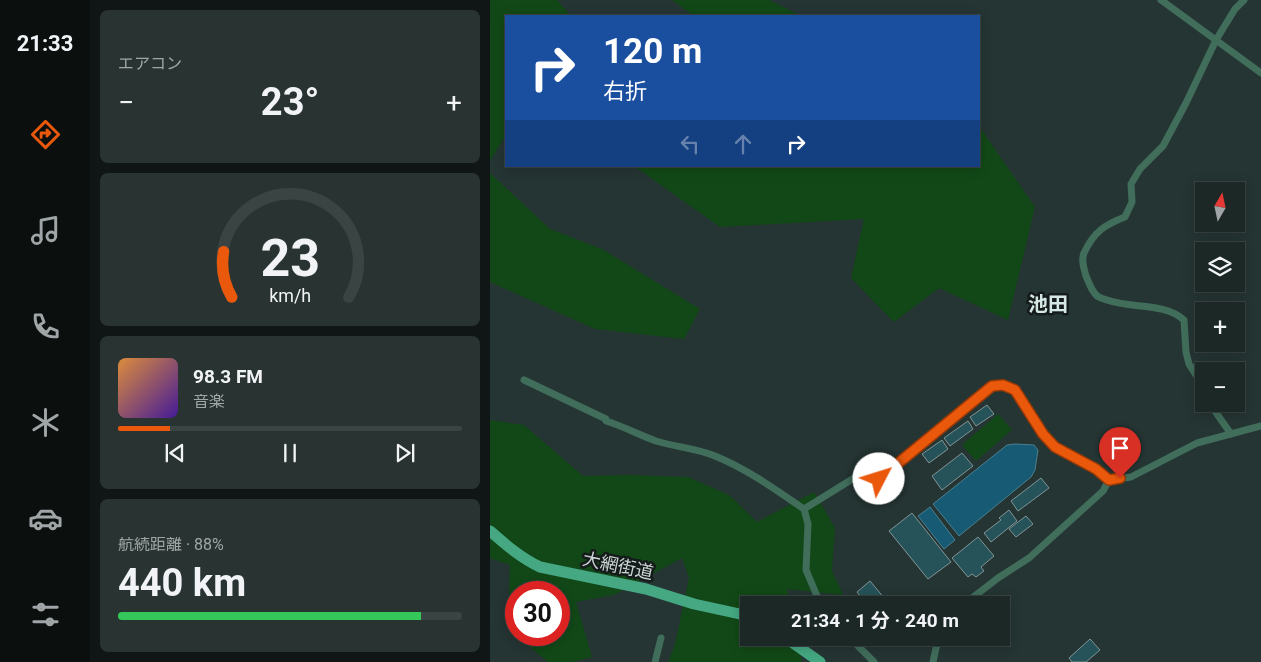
<!DOCTYPE html>
<html lang="ja">
<head>
<meta charset="utf-8">
<style>
	body { margin:0; font-family:Roboto,"Noto Sans JP",sans-serif; background:#293432; color:#f1f3f6; height:100vh; display:flex; flex-direction:column; font-size:19px; white-space:nowrap }
	* { box-sizing:border-box; margin:0 }
	p { font-size:16px; color:#a0a6a7 }
	.icon { flex:none; width:28px; height:28px; fill:none; stroke:currentColor; stroke-width:2; stroke-linecap:round; stroke-linejoin:round }
	.map { position:relative; flex:1; overflow:hidden }
	.sheet { display:flex; flex-direction:column; gap:10px; padding:10px; background:#0f1615; width:400px }
	.sheet>* { flex:none }
	.banner { position:absolute; left:15px; top:15px; width:475px; height:152px; border-radius:0px; box-shadow:0 2px 12px #0003,0 0 0 1px #3a4443; background:#1a4fa0; color:#fff; overflow:hidden }
	.needle { width:32px; rotate:9deg }
	.buttons { position:absolute; left:705px; top:182px; display:grid; gap:10px }
	.buttons a { display:grid; place-items:center; width:50px; height:50px; border-radius:0px; background:#1c2826; box-shadow:0 2px 12px #0003,0 0 0 1px #3a4443; font-size:25px }
	.speed { position:absolute; left:15px; top:581px; display:flex; gap:10px; font-size:25px; font-weight:700; text-align:center }
	.speed>* { display:grid; place-content:center; width:65px; height:65px; border-radius:50%; background:#1c2826; box-shadow:0 2px 12px #0003,0 0 0 1px #3a4443; line-height:1 }
	.speed .limit { border:8px solid #d22; background:#fff; color:#111 }
	.pin { position:absolute; display:grid; place-items:center; width:42px; height:42px; color:#fff; margin:-51px -21px; border-radius:50% 50% 50% 0; rotate:-45deg; box-shadow:0 0 5px #0007 }
	.pin .icon { rotate:45deg }
	.me { position:absolute; width:55px; margin:-28px; rotate:50deg; stroke-linejoin:round; filter:drop-shadow(0 0 4px #0008) }
	.turn { display:flex; align-items:center; gap:18px; height:105px; padding:0 15px; font-size:22px }
	.turn .icon { width:65px; height:65px; stroke-width:2.5 }
	.turn b { display:block; font-size:35px; line-height:42px }
	.lanes { display:flex; align-items:center; height:48px; padding:0 15px; background:#0003; justify-content:center; gap:25px; direction:ltr }
	.lanes .off { opacity:.35 }
	.big { font-size:38px; font-weight:700; line-height:1.1 }
	.sheet .widget { flex:1; display:flex; flex-direction:column; justify-content:center; gap:8px; min-width:0; padding:0 18px; border-radius:8px; background:#293432 }
	.sheet .dial { align-items:center; gap:0 }
	.dial svg { height:130px; overflow:visible; fill:none; stroke:#3a4443; stroke-width:7; stroke-linecap:round; text-anchor:middle }
	.dial text { fill:#f1f3f6; stroke:none }
	.song { display:flex; align-items:center; gap:15px }
	.cover { width:60px; height:60px; border-radius:8px; background:linear-gradient(135deg,hsl(30 70% 55%),hsl(260 70% 35%)) }
	.played { height:5px; border-radius:2px; background:linear-gradient(90deg,#ea580c 15%,#3a4443 15%) }
	.keys { display:flex; justify-content:space-around; direction:ltr }
	.heat { display:flex; justify-content:space-between; align-items:center; font-size:28px; direction:ltr }
	.charge { height:8px; border-radius:4px; background:linear-gradient(90deg,#34c759 88%,#3a4443 0) }
	.trip { position:absolute; left:250px; top:596px; width:270px; height:50px; border-radius:0px; background:#1c2826; box-shadow:0 2px 12px #0003,0 0 0 1px #3a4443; font-weight:700; line-height:50px; text-align:center }
	main { display:flex; flex:1; min-height:0 }
	.tab-bar { display:flex; flex-direction:column; width:90px; justify-content:space-around; align-items:center; background:#0b100f; color:#a0a6a7 }
	.tab-bar .icon { width:35px; height:35px }
	.tab-bar .current { color:#ea580c }
	.tab-bar b { font-size:22px; color:#f1f3f6 }
	.map>svg:first-child { display:block }
	.green { fill:#124817; fill-rule:evenodd }
	.water { fill:#165a73; stroke:#4c7f90 }
	.building { fill:#255359; stroke:#829496 }
	.lines { fill:none; stroke-linecap:round; stroke-linejoin:round }
	.street { stroke:#416d5b; stroke-width:7 }
	.primary { stroke:#45a883; stroke-width:11 }
	.route-casing { stroke:#983908; stroke-width:12 }
	.route { stroke:#ea580c; stroke-width:9 }
	.labels { text-anchor:middle; stroke-width:5; stroke-linejoin:round; paint-order:stroke }
	.street-label { font-size:18px; fill:#cbd5d3; stroke:#141b1a }
	.quarter-label { font-size:20px; font-weight:bold; fill:#d4e7e4; stroke:#141b1a }
</style>
</head>
<body>
<main>
<nav class="tab-bar">
<b>21:33</b>
<svg class="icon current" aria-label="directions" viewBox="0 0 24 24"><path d="M12 3l9 9-9 9-9-9zM9 14v-3h6M13 9l2 2-2 2"/></svg>
<svg class="icon" aria-label="music" viewBox="0 0 24 24"><path d="M9 18V5l10-2v13"/><circle cx="6" cy="18" r="3"/><circle cx="16" cy="16" r="3"/></svg>
<svg class="icon" aria-label="phone" viewBox="0 0 24 24"><path d="M5 4h4l2 5-3 2q2 4 5 5l2-3 5 2v4C11 20 4 13 5 4z"/></svg>
<svg class="icon" aria-label="climate" viewBox="0 0 24 24"><path d="M12 3v18M4 7l16 10M4 17L20 7"/></svg>
<svg class="icon" aria-label="car" viewBox="0 0 24 24"><path d="M5 17H2v-5l4-1 3-4h7l3 4 3 1v5h-3M9 17h6M6 11h13"/><circle cx="7" cy="17" r="2"/><circle cx="17" cy="17" r="2"/></svg>
<svg class="icon" aria-label="filters" viewBox="0 0 24 24"><path d="M4 7h16M4 17h16"/><circle cx="9" cy="7" r="2"/><circle cx="15" cy="17" r="2"/></svg>
</nav>
<section class="sheet">
<div class="widget"><p>エアコン</p>
<div class="heat"><a>−</a><b class="big">23°</b><a>+</a></div>
</div>
<div class="widget dial"><svg viewBox="0 0 100 80">
<path d="M14 69A42 42 0 1 1 86 69"/>
<path d="M14 69A42 42 0 0 1 9 41" stroke="#ea580c"/>
<text x="50" y="56" font-size="32" font-weight="700">23</text>
<text x="50" y="72" font-size="11">km/h</text>
</svg></div>
<div class="widget">
<div class="song"><i class="cover"></i><div><b>98.3 FM</b><p>音楽</p></div></div>
<div class="played"></div>
<div class="keys"><svg class="icon" aria-label="previous" viewBox="0 0 24 24"><path d="M18 5L8 12l10 7zM5 5v14"/></svg><svg class="icon" aria-label="pause" viewBox="0 0 24 24"><path d="M8 5v14M16 5v14"/></svg><svg class="icon" aria-label="next" viewBox="0 0 24 24"><path d="M6 5l10 7-10 7zM19 5v14"/></svg></div>
</div>
<div class="widget"><p>航続距離 · 88%</p><b class="big">440 km</b><div class="charge"></div></div>
</section>
<div class="map">
<svg width="771" height="662" viewBox="0 0 771 662">
	<rect width="100%" height="100%" fill="#253533"/>
	<g class="green">
		<path d="M0 0H67L81 16H16V135L0 161Z"/>
		<path d="M182 0H279L311 16H204Z"/>
		<path d="M489 126 545 207 518 320 449 288 404 322 361 278 374 219 230 227 144 166H489Z"/>
		<path d="M0 173 60 229 112 249 210 309 194 339 105 329 0 282Z"/>
		<path d="M508 414 522 430 486 461 472 445Z"/>
		<path d="M0 420 34 425 93 476 140 475 198 477 239 495 267 522 324 492 345 528 342 571 353 595 297 589 300 605H259V638H307L312 662H178L185 644 199 578 192 558 124 595 86 602 102 657 83 662H58L18 629 20 565 0 558ZM26 592H69V635H26Z"/>
	</g>
	<g class="water">
		<path d="M525 444 544 445 548 450 545 470 541 477 469 536 443 504 517 445Z"/>
		<path d="M440 507 465 540 454 549 428 516Z"/>
	</g>
	<g class="building">
		<path d="M497 405 504 414 486 426 480 417Z"/>
		<path d="M478 421 483 429 460 446 454 438Z"/>
		<path d="M452 440 458 449 439 463 432 454Z"/>
		<path d="M472 453 483 466 452 490 442 476Z"/>
		<path d="M551 478 559 488 528 511 521 501Z"/>
		<path d="M519 510 527 521 501 542 494 533 511 520 509 518Z"/>
		<path d="M422 513 461 562 438 579 399 531Z"/>
		<path d="M536 516 543 524 526 537 519 529Z"/>
		<path d="M488 537 504 556 491 567 494 571 486 577 482 574 478 577 462 558Z"/>
		<path d="M380 581 400 605H377L367 592Z"/>
		<path d="M600 639 610 650 596 662H582L579 658Z"/>
	</g>
	<g class="lines">
		<g class="street">
			<path d="M671 0 771 73"/>
			<path d="M34 380 116 419V421C133 426 149 435 166 441 185 447 206 448 225 456 257 469 286 490 314 509L318 524 316 570 327 596 333 605"/>
			<path d="M714 395 710 381 699 364 696 352 694 320C674 302 642 309 617 300 613 299 610 298 607 296 601 290 599 283 596 276 594 269 591 260 594 253 604 232 614 225 635 217L642 202 641 184 650 169 673 146 696 103 726 40 745 9 754 0"/>
			<path d="M720 404 741 434"/>
			<path d="M314 509 369 475 389 479 502 386 513 385 525 390 553 434 565 447 606 469 619 480 641 477 707 443 771 426"/>
			<path d="M473 605 508 578 539 558 613 491 619 480"/>
			<path d="M360 638 384 662"/>
			<path d="M165 662 171 638"/>
			<path d="M443 662 446 648 450 638"/>
		</g>
		<g class="primary">
			<path d="M0 531C16 545 31 558 50 567L156 589 204 604 259 616"/>
			<path d="M296 638 330 662"/>
		</g>
	</g>
	<g class="lines">
		<defs>
			<path id="route" d="M389 479 502 386 513 385 525 390 553 434 565 447 606 469 619 480 630 478"/>
		</defs>
		<use href="#route" class="route-casing"/>
		<use href="#route" class="route"/>
	</g>
	<g class="labels">
		<g class="street-label">
			<text transform="translate(128 566) rotate(12)" y="6">大網街道</text>
		</g>
		<g class="quarter-label">
			<text x="558" y="311">池田</text>
		</g>
	</g>
</svg>
<div class="buttons">
<a><svg class="needle" viewBox="-14 -14 28 28"><path d="M0-13l5 13h-10z" fill="#e53935"/><path d="M0 13l5-13h-10z" fill="#a0a6a7"/></svg></a>
<a><svg class="icon" aria-label="layers" viewBox="0 0 24 24"><path d="M12 4l9 5-9 5-9-5zM3 14l9 5 9-5"/></svg></a>
<a>+</a>
<a>−</a>
</div>
<div class="speed"><div class="limit">30</div></div>
<div class="pin" style="left:630px;top:478px;background:#d93025"><svg class="icon" aria-label="arrive" viewBox="0 0 24 24"><path d="M6 21V4h12l-3 4 3 4H6"/></svg></div>
<svg class="me" style="left:389px;top:479px" viewBox="-20 -20 40 40"><circle r="19" fill="#fff"/><path d="M0-13L10 11 0 6-10 11z" fill="#ea580c"/></svg>
<div class="trip">21:34 · 1 分 · 240 m</div>
<div class="banner">
<div class="turn"><svg class="icon" aria-label="right" viewBox="0 0 24 24"><path d="M7 20v-9h11M14 6l5 5-5 5"/></svg><div><b>120 m</b>右折</div></div>
<div class="lanes"><svg class="icon off" aria-label="left" viewBox="0 0 24 24"><path d="M17 20v-9H6M10 6l-5 5 5 5"/></svg><svg class="icon off" aria-label="ahead" viewBox="0 0 24 24"><path d="M12 20V5M6 11l6-6 6 6"/></svg><svg class="icon" aria-label="right" viewBox="0 0 24 24"><path d="M7 20v-9h11M14 6l5 5-5 5"/></svg></div>
</div>
</div>
</main>
</body>
</html>
